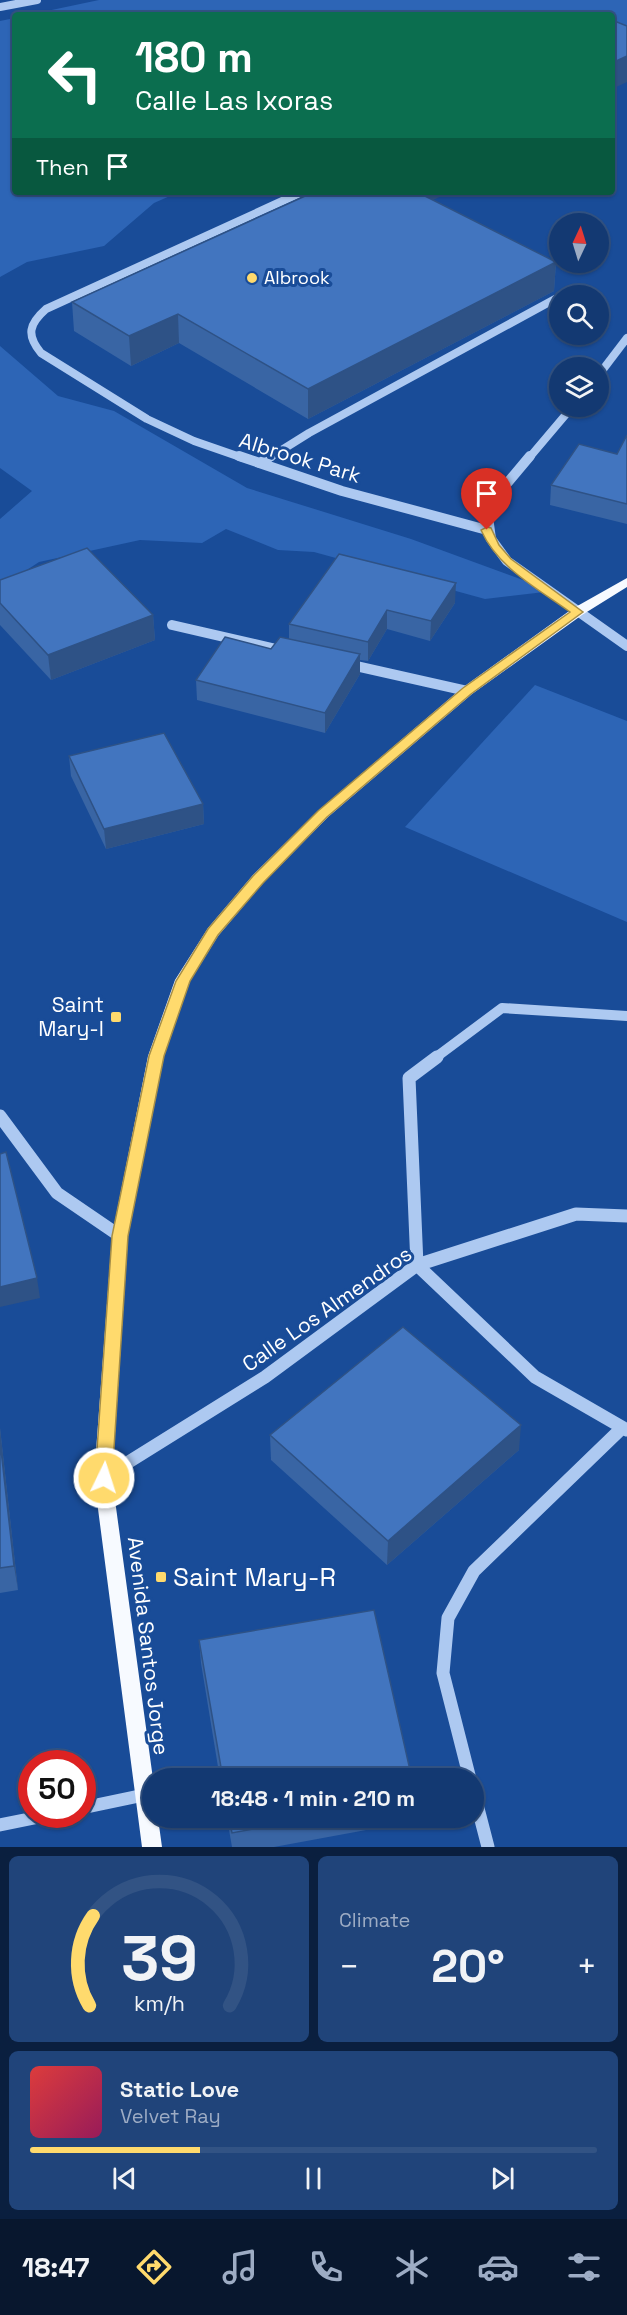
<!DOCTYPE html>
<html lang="en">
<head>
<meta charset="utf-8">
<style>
	body { margin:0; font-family:"Space Grotesk",sans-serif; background:#20447a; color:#f1f3f6; height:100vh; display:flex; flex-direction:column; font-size:22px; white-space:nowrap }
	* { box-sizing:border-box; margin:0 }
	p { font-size:20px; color:#9dacc4 }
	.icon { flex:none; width:33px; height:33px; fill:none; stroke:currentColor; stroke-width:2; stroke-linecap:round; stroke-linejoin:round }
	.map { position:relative; height:1847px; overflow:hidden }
	.sheet { display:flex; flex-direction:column; gap:9px; padding:9px; background:#0a1f3f; flex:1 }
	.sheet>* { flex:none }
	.hud { position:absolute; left:12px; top:12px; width:603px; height:183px; border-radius:6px; box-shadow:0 2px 4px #0004,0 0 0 2px #325384; background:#0b6e4f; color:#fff; overflow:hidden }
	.needle { width:39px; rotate:4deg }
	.tools { position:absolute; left:549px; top:213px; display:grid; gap:12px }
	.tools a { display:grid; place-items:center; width:60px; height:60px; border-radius:50%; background:#133972; box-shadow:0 2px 4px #0004,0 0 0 2px #325384; font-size:30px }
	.speed { position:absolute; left:18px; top:1750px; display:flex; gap:12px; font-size:30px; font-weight:700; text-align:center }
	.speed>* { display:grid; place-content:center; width:78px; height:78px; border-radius:50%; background:#133972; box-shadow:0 2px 4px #0004,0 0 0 2px #325384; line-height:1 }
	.speed .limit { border:9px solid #d22; background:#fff; color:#111 }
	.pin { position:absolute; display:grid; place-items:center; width:51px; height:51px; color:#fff; margin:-62px -26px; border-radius:50% 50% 50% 0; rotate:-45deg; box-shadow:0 0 6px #0007 }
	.pin .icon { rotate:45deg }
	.me { position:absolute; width:66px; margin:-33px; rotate:4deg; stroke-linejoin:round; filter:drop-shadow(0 0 4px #0008) }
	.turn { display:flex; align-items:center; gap:21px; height:126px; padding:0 24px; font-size:27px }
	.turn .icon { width:78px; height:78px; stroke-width:2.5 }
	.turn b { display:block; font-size:42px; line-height:51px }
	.then { display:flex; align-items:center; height:57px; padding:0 24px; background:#0003; gap:12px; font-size:22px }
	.big { font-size:45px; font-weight:700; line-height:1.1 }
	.sheet .tile { flex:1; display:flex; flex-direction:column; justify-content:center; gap:9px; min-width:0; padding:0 21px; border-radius:9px; background:#20447a }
	.sheet .dial { align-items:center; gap:0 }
	.dial svg { height:156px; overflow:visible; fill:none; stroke:#325384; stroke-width:7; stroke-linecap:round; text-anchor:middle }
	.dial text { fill:#f1f3f6; stroke:none }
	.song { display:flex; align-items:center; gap:18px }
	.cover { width:72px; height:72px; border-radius:9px; background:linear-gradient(135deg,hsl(0 70% 55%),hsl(330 70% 35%)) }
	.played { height:6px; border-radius:3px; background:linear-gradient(90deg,#ffda6d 30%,#325384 30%) }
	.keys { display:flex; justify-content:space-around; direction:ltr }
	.heat { display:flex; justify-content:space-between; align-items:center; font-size:33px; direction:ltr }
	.sheet .tiles { flex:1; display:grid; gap:9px; grid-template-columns:1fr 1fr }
	.tile:last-child { grid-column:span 2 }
	.trip { position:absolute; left:142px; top:1768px; width:342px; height:60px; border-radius:30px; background:#133972; box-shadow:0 2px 4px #0004,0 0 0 2px #325384; font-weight:700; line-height:60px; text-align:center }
	.dock { display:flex; height:96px; justify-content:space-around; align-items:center; background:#08172e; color:#9dacc4 }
	.dock .icon { width:42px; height:42px }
	.dock .active { color:#ffda6d }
	.dock b { font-size:27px; color:#f1f3f6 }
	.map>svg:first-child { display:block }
	.green { fill:#2d65b6 }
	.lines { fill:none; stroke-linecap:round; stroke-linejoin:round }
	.minor-far2 { stroke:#adc9f1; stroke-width:8 }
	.minor-far1 { stroke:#adc9f1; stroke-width:10 }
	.minor { stroke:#adc9f1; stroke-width:13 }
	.major { fill:#f7faff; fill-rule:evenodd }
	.wall { fill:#3965a4 }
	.shaded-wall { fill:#2e5286 }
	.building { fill:#4275bf; stroke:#2e5286; stroke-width:1.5 }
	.route { fill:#ffda6d; stroke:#a68e47; stroke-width:1.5 }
	.poi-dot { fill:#ffda6d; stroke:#194c98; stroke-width:2 }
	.labels { text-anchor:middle; stroke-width:6; stroke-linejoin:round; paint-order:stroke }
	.far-poi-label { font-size:18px; fill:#fff; stroke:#194c98; text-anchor:start }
	.street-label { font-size:21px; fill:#fff; stroke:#194c98 }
	.poi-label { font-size:21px; fill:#fff; stroke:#194c98; text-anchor:end }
	.near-poi-label { font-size:26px; fill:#fff; stroke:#194c98; text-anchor:start }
</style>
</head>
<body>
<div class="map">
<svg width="627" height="1847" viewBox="0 0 627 1847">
	<rect width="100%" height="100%" fill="#194c98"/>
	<g class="green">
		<path d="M99 0H627V33L612 27V15H582L575 12 511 15H28Z"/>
		<path d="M15 18V192H179L154 203 104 246 27 262 0 277V21Z"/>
		<path d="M0 346 58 396 114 411 247 488 411 539 553 591 485 599 314 552 278 550 226 529 202 543 140 540 39 562 4 585 0 584V519L32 491 0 468Z"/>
		<path d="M535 685 627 721V922L405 827Z"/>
	</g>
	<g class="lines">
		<g class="minor-far2">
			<path d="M0 7 37 0"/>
			<path d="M598 376 627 338"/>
			<path d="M243 458 194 441 147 419 41 353C26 335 29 324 46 309L302 192"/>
			<path d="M269 458 309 433 555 299"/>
			<path d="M529 458 573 406"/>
		</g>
		<g class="minor-far1">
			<path d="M239 456 342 491 487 530"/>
			<path d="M530 456 494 499 488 517 491 539 507 561 627 646"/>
			<path d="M260 463 271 456"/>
			<path d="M172 625 285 651"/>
			<path d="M347 664 467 691"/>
			<path d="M435 1058 502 1008 627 1016"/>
		</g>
		<g class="minor">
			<path d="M437 1057 409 1078 417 1265 535 1377 627 1430"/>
			<path d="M0 1116 57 1193 120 1236"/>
			<path d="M103 1478 265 1377 417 1265 576 1214 627 1216"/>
			<path d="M470 1779 443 1673 448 1618 474 1571 622 1428"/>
			<path d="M474 1793 488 1847"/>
			<path d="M82 1808 144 1795"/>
			<path d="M0 1825 49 1815"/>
		</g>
		<path class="major" d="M627 578V587L582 615 472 694 328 817 263 883 218 936 190 981 164 1056 128 1236 112 1478 153 1779V1818H158L162 1847H142L94 1478 112 1236 148 1056 175 980 208 928 253 875 318 811 462 688 572 609Z"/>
	</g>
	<g class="wall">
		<path d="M433 200 556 262 554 291 308 419 179 343 131 366 74 331 72 302Z"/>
		<path d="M627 435V524L550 505 551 485 617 454Z"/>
		<path d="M339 554 455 603 430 641 387 629 368 661 360 660V674L325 733 197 700 196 680 271 649 289 639V624Z"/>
		<path d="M0 580 153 615 155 640 51 680 0 625Z"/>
		<path d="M69 756 203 804 204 824 106 849 71 776Z"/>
		<path d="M0 1428 18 1590 0 1593Z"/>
		<path d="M270 1435 519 1450 387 1565 271 1460Z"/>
		<path d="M199 1640 412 1779H220L201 1663Z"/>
		<path d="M227 1818H415V1821L274 1847H232Z"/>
	</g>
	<g class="shaded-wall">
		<path d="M627 56V82L612 89V63Z"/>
		<path d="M404 192H450L404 214Z"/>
		<path d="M556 262 554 291 308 419V389Z"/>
		<path d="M178 314 179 343 131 366 129 336Z"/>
		<path d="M456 583 455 603 430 641 431 621Z"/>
		<path d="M387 610V629L368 661V642Z"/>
		<path d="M153 615 155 640 51 680 48 655Z"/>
		<path d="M360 654V674L325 733V713Z"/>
		<path d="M203 804 204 824 106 849 104 829Z"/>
		<path d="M37 1278 40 1298 0 1307V1287Z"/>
		<path d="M521 1425 519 1450 387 1565 388 1541Z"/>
		<path d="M0 1428 18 1590 14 1566 0 1441Z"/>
	</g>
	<g class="building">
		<path d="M612 20 627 26V56L612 63Z"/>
		<path d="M314 192H417L556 262 308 389 178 314 129 336 72 302Z"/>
		<path d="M627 435V504L551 485 579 444 617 454Z"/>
		<path d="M87 548 153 615 48 655 0 603V580Z"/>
		<path d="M339 554 456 583 431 621 387 610 368 642 289 624Z"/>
		<path d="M225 637 271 649 280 637 360 654 325 713 196 680Z"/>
		<path d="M164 733 203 804 104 829 69 756Z"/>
		<path d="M6 1152 37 1278 0 1287V1154Z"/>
		<path d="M403 1327 521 1425 388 1541 270 1435Z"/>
		<path d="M0 1441 14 1566 0 1568Z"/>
		<path d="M374 1610 412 1779H223L199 1640Z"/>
		<path d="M229 1818H313L232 1833Z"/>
	</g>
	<path class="route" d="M487 527 491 528 499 545 511 559 583 612 471 694 327 817 263 883 218 935 190 981 164 1056 128 1236 112 1478 109 1483 104 1485 98 1483 95 1478 112 1236 149 1056 176 981 208 929 253 876 318 811 463 688 570 612C537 588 498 568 481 530Z"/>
	<g class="poi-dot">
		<circle cx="252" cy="278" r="6"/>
		<rect x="110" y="1011" width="12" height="12" rx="3"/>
		<rect x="155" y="1571" width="12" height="12" rx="3"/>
	</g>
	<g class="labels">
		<g class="far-poi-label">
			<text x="264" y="284">Albrook</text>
		</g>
		<g class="street-label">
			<text transform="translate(300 458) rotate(17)" y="7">Albrook Park</text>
			<text transform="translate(327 1309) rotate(-35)" y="7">Calle Los Almendros</text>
			<text transform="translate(148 1646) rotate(83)" y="7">Avenida Santos Jorge</text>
		</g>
		<g class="poi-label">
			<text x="104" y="1012">Saint<tspan x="104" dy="24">Mary-I</tspan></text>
		</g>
		<g class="near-poi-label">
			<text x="173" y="1586">Saint Mary-R</text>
		</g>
	</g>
</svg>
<div class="tools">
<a><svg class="needle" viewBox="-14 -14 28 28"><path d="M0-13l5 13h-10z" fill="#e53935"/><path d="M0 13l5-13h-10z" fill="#9dacc4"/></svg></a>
<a><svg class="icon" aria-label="search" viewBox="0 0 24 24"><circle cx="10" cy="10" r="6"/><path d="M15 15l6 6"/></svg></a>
<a><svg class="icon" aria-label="layers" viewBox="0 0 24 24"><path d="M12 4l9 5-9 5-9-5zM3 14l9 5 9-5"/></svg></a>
</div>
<div class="speed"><div class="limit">50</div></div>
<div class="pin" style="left:487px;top:530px;background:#d93025"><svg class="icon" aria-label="arrive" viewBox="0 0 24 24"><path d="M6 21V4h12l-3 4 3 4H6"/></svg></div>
<svg class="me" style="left:104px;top:1478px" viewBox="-20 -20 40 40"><circle r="17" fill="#ffda6d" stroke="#fff" stroke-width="3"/><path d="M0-11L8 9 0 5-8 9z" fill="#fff"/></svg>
<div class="trip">18:48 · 1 min · 210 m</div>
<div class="hud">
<div class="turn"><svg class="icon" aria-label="left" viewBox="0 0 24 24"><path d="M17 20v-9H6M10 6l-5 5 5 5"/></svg><div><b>180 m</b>Calle Las Ixoras</div></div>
<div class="then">Then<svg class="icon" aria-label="arrive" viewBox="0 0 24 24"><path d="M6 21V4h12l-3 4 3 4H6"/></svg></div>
</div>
</div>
<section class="sheet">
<div class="tiles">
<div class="tile dial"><svg viewBox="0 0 100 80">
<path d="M14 69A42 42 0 1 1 86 69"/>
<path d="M14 69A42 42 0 0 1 16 23" stroke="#ffda6d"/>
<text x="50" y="56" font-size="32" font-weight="700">39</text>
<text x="50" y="72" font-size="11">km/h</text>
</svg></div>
<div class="tile"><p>Climate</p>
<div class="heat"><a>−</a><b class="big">20°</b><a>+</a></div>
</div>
<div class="tile">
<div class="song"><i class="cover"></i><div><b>Static Love</b><p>Velvet Ray</p></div></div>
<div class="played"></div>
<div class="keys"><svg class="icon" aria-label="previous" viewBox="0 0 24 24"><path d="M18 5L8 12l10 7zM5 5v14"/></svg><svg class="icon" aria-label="pause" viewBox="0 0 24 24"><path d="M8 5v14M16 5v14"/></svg><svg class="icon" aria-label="next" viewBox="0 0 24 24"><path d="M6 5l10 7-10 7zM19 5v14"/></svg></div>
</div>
</div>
</section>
<nav class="dock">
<b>18:47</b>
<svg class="icon active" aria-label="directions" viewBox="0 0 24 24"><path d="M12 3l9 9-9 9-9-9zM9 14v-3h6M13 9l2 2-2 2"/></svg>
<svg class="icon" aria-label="music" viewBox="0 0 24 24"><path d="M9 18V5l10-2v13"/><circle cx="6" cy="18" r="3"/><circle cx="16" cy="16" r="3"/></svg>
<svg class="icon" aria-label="phone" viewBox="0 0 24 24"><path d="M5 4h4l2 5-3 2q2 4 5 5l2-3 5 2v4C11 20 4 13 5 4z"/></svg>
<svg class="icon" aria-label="climate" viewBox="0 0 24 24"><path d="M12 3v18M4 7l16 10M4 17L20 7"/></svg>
<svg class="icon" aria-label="car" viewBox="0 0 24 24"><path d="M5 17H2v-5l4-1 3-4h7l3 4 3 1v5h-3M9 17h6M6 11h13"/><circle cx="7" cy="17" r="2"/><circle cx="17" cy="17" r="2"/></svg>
<svg class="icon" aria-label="filters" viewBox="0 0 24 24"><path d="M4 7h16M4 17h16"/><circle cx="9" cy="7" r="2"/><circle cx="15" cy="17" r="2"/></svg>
</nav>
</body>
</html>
